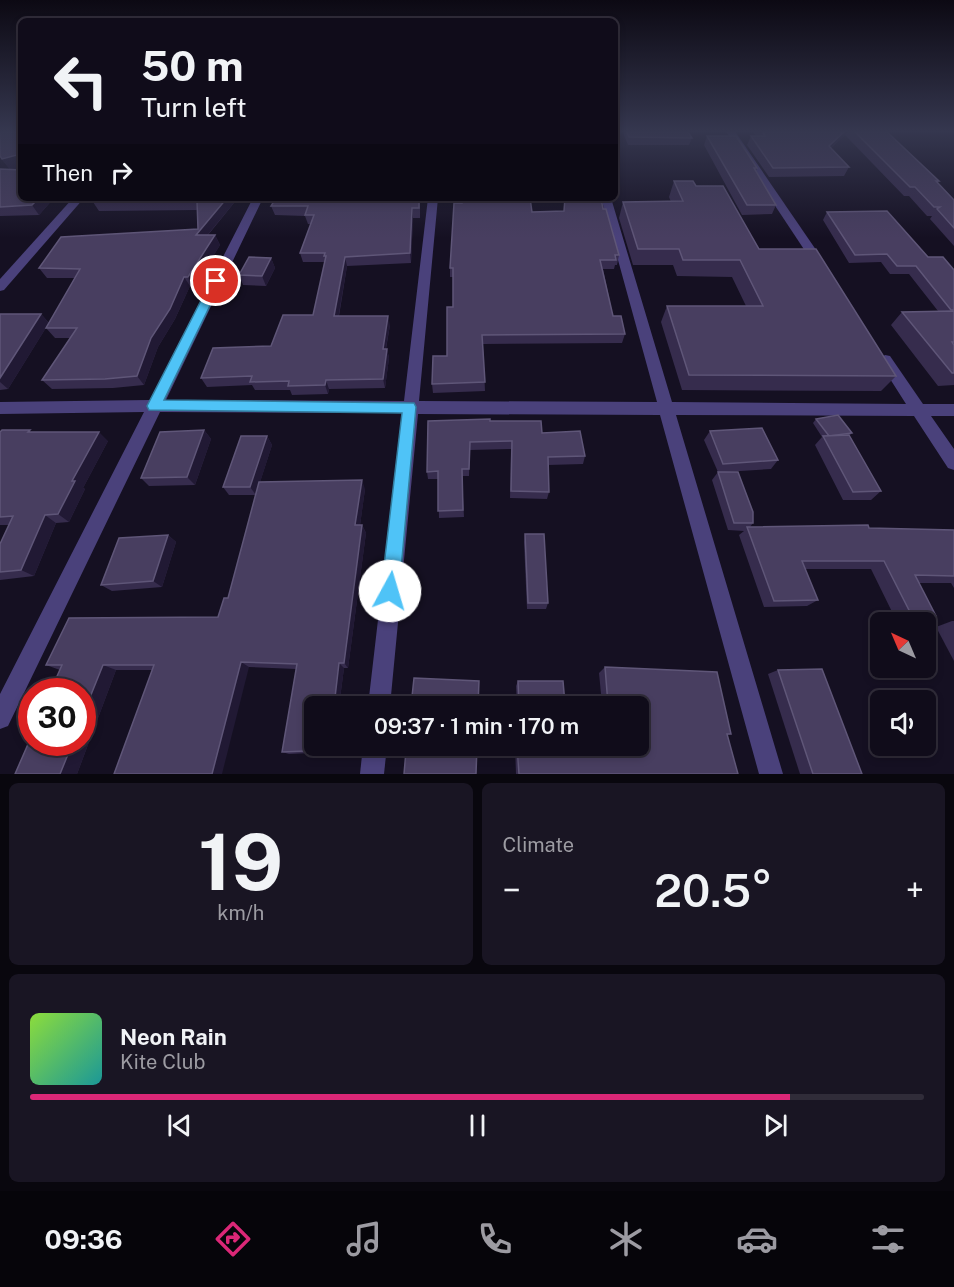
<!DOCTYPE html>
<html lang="en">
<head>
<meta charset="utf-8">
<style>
	body { margin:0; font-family:"Public Sans",sans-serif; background:#191523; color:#f1f3f6; height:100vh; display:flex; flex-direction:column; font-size:22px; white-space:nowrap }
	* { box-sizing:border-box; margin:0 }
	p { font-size:20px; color:#9c9ba2 }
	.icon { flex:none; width:33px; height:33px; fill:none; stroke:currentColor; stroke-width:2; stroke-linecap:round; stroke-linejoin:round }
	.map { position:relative; height:774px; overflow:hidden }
	.sheet { display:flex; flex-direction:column; gap:9px; padding:9px; background:#09070e; flex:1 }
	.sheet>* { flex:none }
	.hud { position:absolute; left:18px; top:18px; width:600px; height:183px; border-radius:9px; box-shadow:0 3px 9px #0003,0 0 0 2px #302c39; background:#100c1a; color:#f1f3f6; overflow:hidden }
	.needle { width:39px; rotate:316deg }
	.tools { position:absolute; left:870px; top:612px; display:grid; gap:12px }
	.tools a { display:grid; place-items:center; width:66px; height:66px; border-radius:9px; background:#100c1a; box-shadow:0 3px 9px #0003,0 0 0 2px #302c39; font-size:30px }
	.speed { position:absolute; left:18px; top:678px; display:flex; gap:12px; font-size:30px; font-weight:700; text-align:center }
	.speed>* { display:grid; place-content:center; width:78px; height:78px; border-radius:50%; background:#100c1a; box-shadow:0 3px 9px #0003,0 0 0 2px #302c39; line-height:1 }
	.speed .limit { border:9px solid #d22; background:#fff; color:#111 }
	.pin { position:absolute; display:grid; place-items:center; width:51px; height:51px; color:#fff; margin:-26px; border:3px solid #fff; border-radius:50%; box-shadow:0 2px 6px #0007 }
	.me { position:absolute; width:66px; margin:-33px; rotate:6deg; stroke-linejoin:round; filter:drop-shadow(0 0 4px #0008) }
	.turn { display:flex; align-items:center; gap:21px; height:126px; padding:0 24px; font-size:27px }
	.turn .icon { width:78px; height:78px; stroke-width:2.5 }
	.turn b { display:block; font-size:42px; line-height:51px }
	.then { display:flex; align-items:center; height:57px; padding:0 24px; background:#0003; gap:12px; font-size:22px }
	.big { font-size:45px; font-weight:600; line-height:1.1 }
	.sheet .card { flex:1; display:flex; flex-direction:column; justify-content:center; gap:9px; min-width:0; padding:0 21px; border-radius:9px; background:#191523 }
	.sheet .dial { align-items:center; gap:0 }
	.dial b { font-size:78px; line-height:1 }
	.song { display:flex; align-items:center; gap:18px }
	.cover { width:72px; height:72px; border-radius:9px; background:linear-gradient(135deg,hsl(90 70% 55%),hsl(180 70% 35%)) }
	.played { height:6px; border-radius:3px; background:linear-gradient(90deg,#db2777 85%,#302c39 85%) }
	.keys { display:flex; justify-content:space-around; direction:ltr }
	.heat { display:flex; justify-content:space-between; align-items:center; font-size:33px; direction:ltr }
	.sheet .tiles { flex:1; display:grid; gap:9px; grid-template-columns:1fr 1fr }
	.card:last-child { grid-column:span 2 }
	.trip { position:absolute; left:304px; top:696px; width:345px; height:60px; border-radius:9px; background:#100c1a; box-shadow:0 3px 9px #0003,0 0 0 2px #302c39; font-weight:600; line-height:60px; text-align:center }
	.tab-bar { display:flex; height:96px; justify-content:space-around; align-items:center; background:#06050a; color:#9c9ba2 }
	.tab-bar .icon { width:42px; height:42px }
	.tab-bar .current { color:#db2777 }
	.tab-bar b { font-size:27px; color:#f1f3f6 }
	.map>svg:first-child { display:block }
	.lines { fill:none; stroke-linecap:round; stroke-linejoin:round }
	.minor { fill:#4a417b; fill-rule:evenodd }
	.wall { fill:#362c4d }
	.shaded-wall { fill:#211934 }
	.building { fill:#483e60; stroke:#5f5678; stroke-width:1.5 }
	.route { fill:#4fc3f7; stroke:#337fa1; stroke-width:1.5 }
</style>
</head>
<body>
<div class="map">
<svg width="954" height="774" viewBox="0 0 954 774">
	<rect width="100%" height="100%" fill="#151022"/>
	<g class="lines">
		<g class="minor">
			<path d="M725 130H734L825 263V269H817Z"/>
			<path d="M73 198H84L4 290 0 291V279Z"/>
			<path d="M253 198H263L166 400 404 401 428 198H438L419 401 657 402 601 198H611L672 402 906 404 878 360 885 355 890 356 923 404H954V416H931L954 449V470L948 468 914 416 676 415 783 774H759L660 415 418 414 390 706H368L402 413 160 412 8 726 0 729V694L144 412 0 414V402L150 400Z"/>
			<path d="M363 746H387L384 774H360Z"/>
		</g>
	</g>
	<g class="wall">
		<path d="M622 130H687L692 138 689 145H628Z"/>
		<path d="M752 130H885L939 181 938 183 954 200V246L930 219 932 216H927L909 196H904L845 135 831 148 849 167 844 176 769 177 747 145 751 136H756Z"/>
		<path d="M707 136 757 168 756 171 776 205 772 214 742 215 704 145Z"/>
		<path d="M0 157 15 170 54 198 39 215 0 216V169H10Z"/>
		<path d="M674 181 696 186 759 249 896 376 881 391 682 390 661 322 667 306H746L732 277 677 276 673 265H633L619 218 623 202H671L669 197Z"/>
		<path d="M96 198H238L208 235H215L220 245 194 287 190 286 175 319 158 347 144 385 113 388 52 389 42 380 70 338H55L46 328 47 326 8 389 0 390V314H41L49 323 75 278H47L39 268 198 229 197 210 99 211 93 202Z"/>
		<path d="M276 198H420V218H413L411 263 347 266 339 316 390 325 386 349H387L389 358 385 388 329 389 328 394 292 395 290 390H255L252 385 207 387 201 378 271 346 313 315 325 262H303L300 253 311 224H308L305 216 275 215 271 206Z"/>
		<path d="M565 198H601L619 255 617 265H615L614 269H603L613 316 625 334 622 343 483 344 485 391 433 393 432 384 447 356 453 307V277H450V268L462 203 532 212 564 211Z"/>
		<path d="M827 212 928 257 954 270V385L938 386 891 325 902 312 938 311 909 274H890L881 262 849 263 823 220Z"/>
		<path d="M271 258 275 268 266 286 243 285 239 275Z"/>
		<path d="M816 419 852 433 849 436 881 491 871 500H843L815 445 822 437 813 423Z"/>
		<path d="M490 421 542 433 585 456 583 464 548 465 549 492 547 499 510 498 511 449 470 450 469 476H462L464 517 439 518 438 479H428L427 472Z"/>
		<path d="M204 430 211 439 195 485 149 486 141 478Z"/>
		<path d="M710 431 778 460 771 469 725 472 753 523 750 527 954 530V588L951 583H919L936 616 920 622H897L871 569H805L818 600 807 606 764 607 739 535 744 531 728 530 712 480 718 472 704 440Z"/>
		<path d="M0 432H33L108 441 83 488 85 489 69 522 56 523 34 576 0 580V544L9 525H0Z"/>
		<path d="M267 436 272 445 260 482 365 489 360 525H362L366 533 348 668H344L339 706H315V746H335L334 752 289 754 282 752 296 669 249 667 152 670H116L77 774H15L60 670 46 665 218 617 228 598 256 495H229L223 487Z"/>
		<path d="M525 534 548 603 546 609H527L524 542Z"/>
		<path d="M168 535 176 542 162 587 112 591 101 585Z"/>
		<path d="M952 621H954V661L936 627Z"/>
		<path d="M605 667 731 734 727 735 738 774H516L515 746H639V706H517L516 686 518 681 565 704H602L599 673Z"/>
		<path d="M778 670 862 774H800L768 674Z"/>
	</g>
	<g class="shaded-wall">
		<path d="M846 130H848L845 135 824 154 829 146Z"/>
		<path d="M21 154V168L11 171 2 159Z"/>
		<path d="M39 198H54L39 215 32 205Z"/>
		<path d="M227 198H238L200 244 196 235Z"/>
		<path d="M412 208 413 218 411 263 410 253Z"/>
		<path d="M215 235 220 245 194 287 188 277Z"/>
		<path d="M345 257 347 266 337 325 334 316Z"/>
		<path d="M271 258 275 268 266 286 262 276Z"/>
		<path d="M184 277 190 286 175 319 158 347 144 385 137 376 151 338Z"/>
		<path d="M41 314 49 323 8 389 0 382V378Z"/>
		<path d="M388 316 390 325 384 358 383 349Z"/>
		<path d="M387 349 389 358 385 388 383 379Z"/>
		<path d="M326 380 329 389 328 394 325 385Z"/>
		<path d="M204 430 211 439 195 485 187 477Z"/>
		<path d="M99 432 108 441 83 488 85 489 69 522 58 514 72 481Z"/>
		<path d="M267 436 272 445 256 495 250 487Z"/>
		<path d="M362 480 365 489 359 533 355 525Z"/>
		<path d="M45 515 56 523 34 576 21 570Z"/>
		<path d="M362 525 366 533 348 668 344 663Z"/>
		<path d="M168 535 176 542 162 587 153 581Z"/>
		<path d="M241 662 249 667 222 774H212Z"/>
		<path d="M339 663 344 668 339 706H334Z"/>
		<path d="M103 665 116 670 77 774H60L73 742H82V717Z"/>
		<path d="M329 746H335L334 752 329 750Z"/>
	</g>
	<g class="building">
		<path d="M0 130H21V154L2 159 0 156Z"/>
		<path d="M626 130H687L692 138 629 137Z"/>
		<path d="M761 130H846L829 146 849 167 773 168 751 136H765Z"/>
		<path d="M853 130H885L939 181H936L954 200V228L937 209 940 207H934L915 187H910Z"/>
		<path d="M707 136H736L757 168H754L776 205H747Z"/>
		<path d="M0 169 21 170V198H39L32 205 0 207Z"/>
		<path d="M674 181H693L696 186H723L759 249H816L896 376 689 375 667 306H763L740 260H683L679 249H638L623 202 683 201Z"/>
		<path d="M96 198H227L196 235H215L188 277H184L170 309 151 338 137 376 105 379 42 380 77 328H46L80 269 39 268 61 237 198 229 197 201 93 202Z"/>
		<path d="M276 198H419V208H412L410 253 345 257 334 316H388L383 349H387L383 379 326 380 325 385 288 386 289 381 250 382 252 376 201 378 213 348 271 346 283 315H313L326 256H324L325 253H300L314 215H305L308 206H271Z"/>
		<path d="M462 198H530L532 212 564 211 565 198H601L603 209H606L619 255H615L616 260H600L613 316H621L625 334 482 335 485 382 432 384 433 356H447V307H453V268H450L454 203H462Z"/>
		<path d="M887 211 928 257H943L954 270V310H951L916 266H897L887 254 855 255 827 212Z"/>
		<path d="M249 257 271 258 262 276 239 275Z"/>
		<path d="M954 311V342H952L954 345V373H952L902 312Z"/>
		<path d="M0 314H41L0 378Z"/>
		<path d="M838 415 852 433 829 436 816 419Z"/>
		<path d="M490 419V421H541L542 433 580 431 585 456 548 457 549 492 511 491 512 441 470 442 469 469H462L463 510 438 511V471L427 472 428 421Z"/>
		<path d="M762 428 778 460 723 464 710 431Z"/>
		<path d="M2 430H30L28 432H99L72 481H75L58 514 45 515 21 570 0 572V544L13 516 0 517V432Z"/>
		<path d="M204 430 187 477 141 478 160 432Z"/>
		<path d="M849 435 881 491 853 492 823 436Z"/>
		<path d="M241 436H267L250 487H223Z"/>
		<path d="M718 472H738L753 512V523H734Z"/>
		<path d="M362 480 355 525H362L344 663H339L334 706H315V746H329V750L282 752 297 664 241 662 212 774H114L154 665H103L82 717V692H50L62 665H46L69 618 218 617 224 598H228L259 482Z"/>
		<path d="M868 525 869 528 954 530V576L915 575 936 616H912L884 561H802L818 600 774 601 747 527Z"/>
		<path d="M525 534H544L548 603H528Z"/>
		<path d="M168 535 153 581 101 585 119 538Z"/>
		<path d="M605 667 717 672 731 734H727L738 774H519L517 746H639V706H519L518 681H563L565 704H608Z"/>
		<path d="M822 669 862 774H813L778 670Z"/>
		<path d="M414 678 479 681 478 706H411Z"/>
		<path d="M32 735V742H73L60 774H15Z"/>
		<path d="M400 746H477L476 774H404L406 751H399Z"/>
	</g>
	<linearGradient id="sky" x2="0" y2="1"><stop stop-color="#0c0913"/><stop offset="0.55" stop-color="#35374f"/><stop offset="1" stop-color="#35374f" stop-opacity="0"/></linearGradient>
	<rect width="954" height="238" fill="url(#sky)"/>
	<path class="route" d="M216 277 222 281 164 400 414 403 416 407 399 591 397 598 390 600 384 598 381 591 402 413 149 410 147 406 211 281Z"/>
</svg>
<div class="tools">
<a><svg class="needle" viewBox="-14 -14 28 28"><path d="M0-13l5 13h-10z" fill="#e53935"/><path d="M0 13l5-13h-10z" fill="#9c9ba2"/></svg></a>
<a><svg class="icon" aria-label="sound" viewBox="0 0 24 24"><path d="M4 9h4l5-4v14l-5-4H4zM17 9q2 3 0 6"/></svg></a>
</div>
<div class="speed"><div class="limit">30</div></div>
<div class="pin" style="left:216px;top:281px;background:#d93025"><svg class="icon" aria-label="arrive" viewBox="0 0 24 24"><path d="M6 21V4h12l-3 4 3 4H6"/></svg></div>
<svg class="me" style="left:390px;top:591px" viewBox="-20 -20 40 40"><circle r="19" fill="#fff"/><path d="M0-13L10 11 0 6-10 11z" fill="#4fc3f7"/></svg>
<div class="trip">09:37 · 1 min · 170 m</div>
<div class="hud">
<div class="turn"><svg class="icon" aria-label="left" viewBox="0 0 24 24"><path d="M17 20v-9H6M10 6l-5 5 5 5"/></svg><div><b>50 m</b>Turn left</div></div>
<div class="then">Then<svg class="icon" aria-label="right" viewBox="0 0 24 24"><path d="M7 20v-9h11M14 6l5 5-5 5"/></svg></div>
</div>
</div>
<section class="sheet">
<div class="tiles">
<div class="card dial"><b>19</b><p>km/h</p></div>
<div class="card"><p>Climate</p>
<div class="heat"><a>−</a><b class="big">20.5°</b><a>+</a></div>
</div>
<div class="card">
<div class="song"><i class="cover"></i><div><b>Neon Rain</b><p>Kite Club</p></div></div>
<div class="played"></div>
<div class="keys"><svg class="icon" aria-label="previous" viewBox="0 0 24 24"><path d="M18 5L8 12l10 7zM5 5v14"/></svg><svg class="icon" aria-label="pause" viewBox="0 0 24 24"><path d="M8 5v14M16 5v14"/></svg><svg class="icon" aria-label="next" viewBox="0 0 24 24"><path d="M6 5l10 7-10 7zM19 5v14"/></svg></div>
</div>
</div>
</section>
<nav class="tab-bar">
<b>09:36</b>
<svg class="icon current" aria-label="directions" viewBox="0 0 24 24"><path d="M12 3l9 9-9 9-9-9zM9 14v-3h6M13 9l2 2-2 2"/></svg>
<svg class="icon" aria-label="music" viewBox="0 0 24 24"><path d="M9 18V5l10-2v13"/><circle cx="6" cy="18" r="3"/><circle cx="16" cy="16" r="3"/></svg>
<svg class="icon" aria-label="phone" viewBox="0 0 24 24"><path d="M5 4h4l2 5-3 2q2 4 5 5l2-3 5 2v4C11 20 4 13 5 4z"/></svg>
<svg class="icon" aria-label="climate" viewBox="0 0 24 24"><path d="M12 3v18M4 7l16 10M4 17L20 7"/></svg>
<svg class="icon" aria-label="car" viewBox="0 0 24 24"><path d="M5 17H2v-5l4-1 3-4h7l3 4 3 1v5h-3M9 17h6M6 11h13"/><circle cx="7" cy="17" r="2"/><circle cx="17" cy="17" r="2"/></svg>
<svg class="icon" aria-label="filters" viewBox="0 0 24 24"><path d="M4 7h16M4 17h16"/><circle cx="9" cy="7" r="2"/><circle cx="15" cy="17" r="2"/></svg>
</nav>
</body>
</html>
